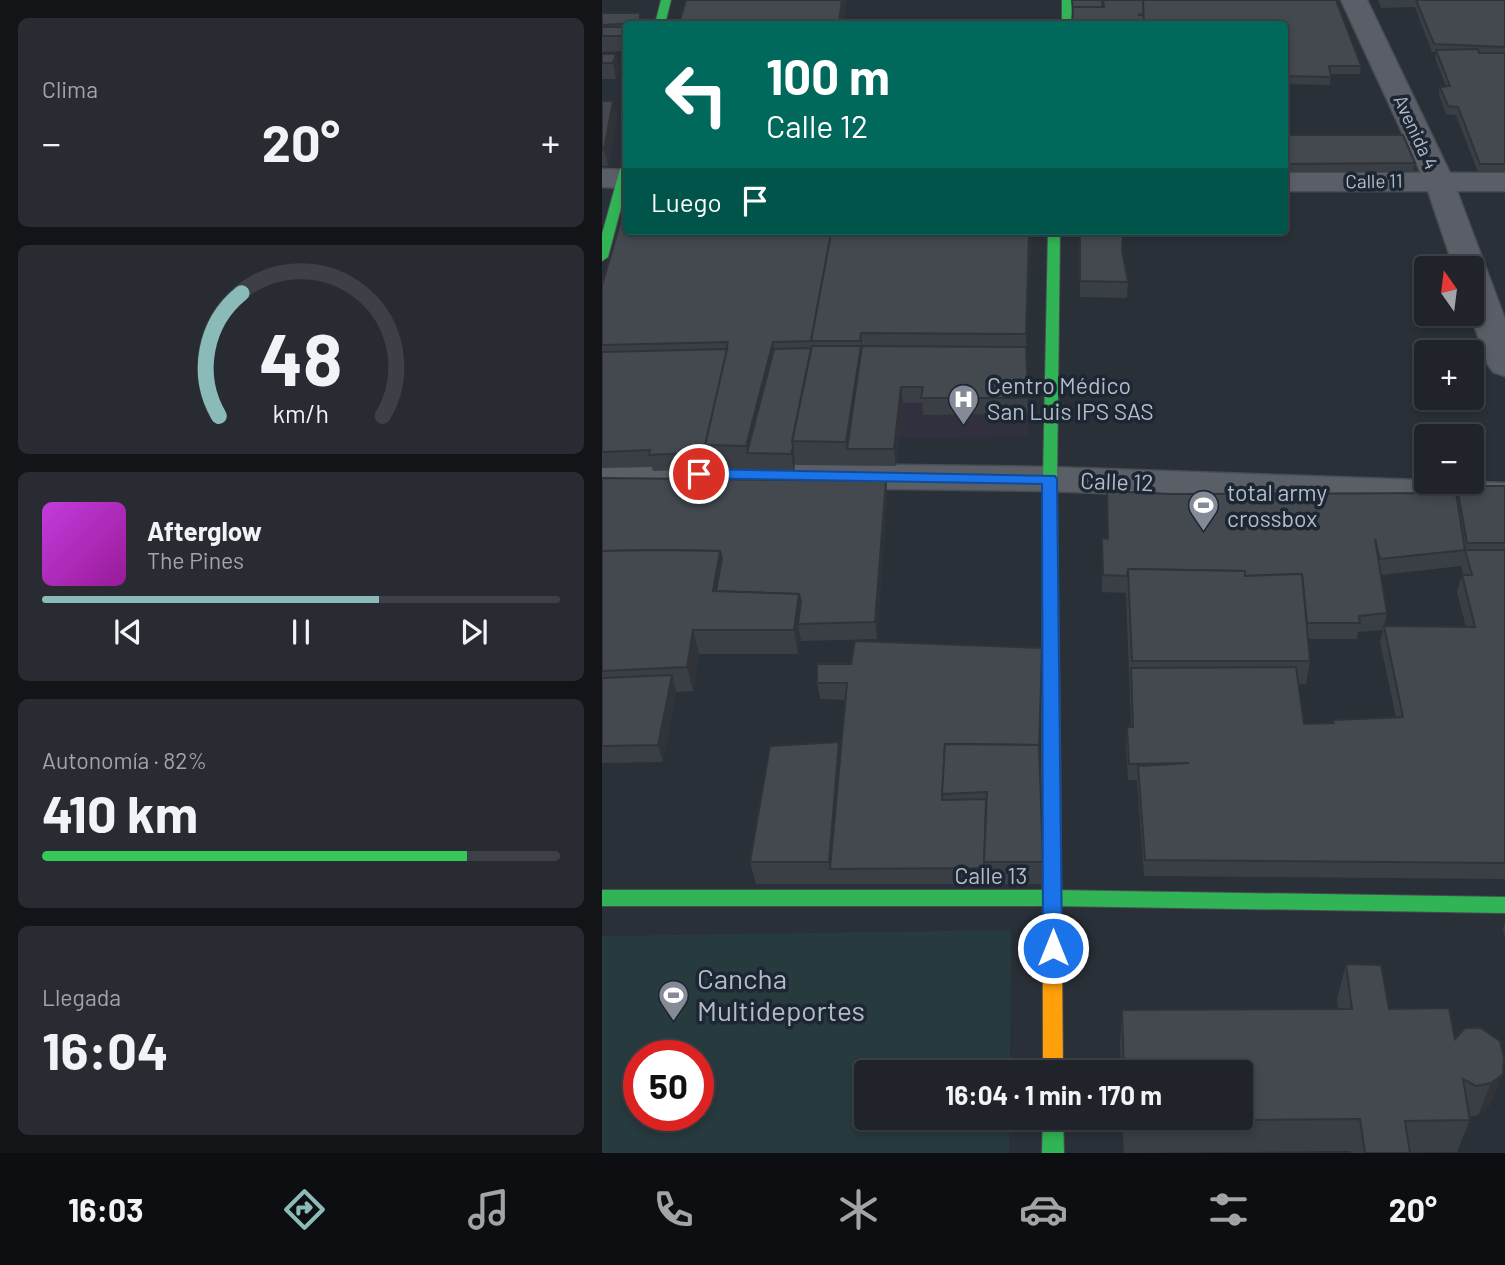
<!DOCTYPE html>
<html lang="es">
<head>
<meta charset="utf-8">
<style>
	body { margin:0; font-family:Barlow,sans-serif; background:#282c32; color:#f1f3f6; height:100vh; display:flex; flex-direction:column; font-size:26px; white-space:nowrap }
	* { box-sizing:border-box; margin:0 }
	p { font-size:23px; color:#a2a4a8 }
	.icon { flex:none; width:38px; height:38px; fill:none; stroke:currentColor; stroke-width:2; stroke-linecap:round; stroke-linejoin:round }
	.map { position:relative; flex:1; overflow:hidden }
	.panel { display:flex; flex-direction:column; gap:18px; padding:18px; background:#121417; width:602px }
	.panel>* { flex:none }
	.top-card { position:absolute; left:21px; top:21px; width:665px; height:214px; border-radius:7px; box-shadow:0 4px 10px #0003,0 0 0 2px #3d4147; background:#00695c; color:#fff; overflow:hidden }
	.needle { width:46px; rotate:346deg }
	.controls { position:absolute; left:812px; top:256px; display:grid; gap:14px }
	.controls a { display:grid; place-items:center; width:70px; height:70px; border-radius:7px; background:#20242a; box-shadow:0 4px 10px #0003,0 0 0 2px #3d4147; font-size:35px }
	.speed { position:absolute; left:21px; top:1040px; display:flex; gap:14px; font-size:35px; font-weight:700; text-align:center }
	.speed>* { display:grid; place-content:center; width:91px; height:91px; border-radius:50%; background:#20242a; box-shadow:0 4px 10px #0003,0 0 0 2px #3d4147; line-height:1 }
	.speed .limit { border:10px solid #d22; background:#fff; color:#111 }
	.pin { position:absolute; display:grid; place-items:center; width:60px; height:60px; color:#fff; margin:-30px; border:4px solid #fff; border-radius:50%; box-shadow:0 2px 7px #0007 }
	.me { position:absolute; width:77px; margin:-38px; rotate:0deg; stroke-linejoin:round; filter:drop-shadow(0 0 5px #0008) }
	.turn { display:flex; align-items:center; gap:24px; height:147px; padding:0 28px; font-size:32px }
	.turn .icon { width:91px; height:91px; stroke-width:2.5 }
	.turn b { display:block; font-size:49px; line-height:60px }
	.then { display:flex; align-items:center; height:66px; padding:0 28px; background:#0003; gap:14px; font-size:26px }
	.big { font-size:52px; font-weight:700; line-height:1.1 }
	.panel .widget { flex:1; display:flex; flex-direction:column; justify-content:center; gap:10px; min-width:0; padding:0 24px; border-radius:10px; background:#282c32 }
	.panel .dial { align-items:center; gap:0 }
	.dial svg { height:182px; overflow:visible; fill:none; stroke:#3d4147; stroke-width:7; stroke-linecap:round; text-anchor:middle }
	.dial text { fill:#f1f3f6; stroke:none }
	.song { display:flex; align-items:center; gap:21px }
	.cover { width:84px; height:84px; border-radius:10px; background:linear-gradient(135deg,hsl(290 70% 55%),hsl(300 70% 35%)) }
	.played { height:7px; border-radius:4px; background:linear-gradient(90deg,#8bbbb9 65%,#3d4147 65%) }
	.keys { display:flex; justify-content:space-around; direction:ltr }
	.heat { display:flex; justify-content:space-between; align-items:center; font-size:38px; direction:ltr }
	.charge { height:10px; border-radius:5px; background:linear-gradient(90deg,#34c759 82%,#3d4147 0) }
	.trip { position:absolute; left:252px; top:1060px; width:399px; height:70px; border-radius:7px; background:#20242a; box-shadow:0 4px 10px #0003,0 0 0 2px #3d4147; font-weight:700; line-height:70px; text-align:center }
	.tab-bar { display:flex; height:112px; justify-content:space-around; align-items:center; background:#0d0e11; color:#a2a4a8 }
	.tab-bar .icon { width:49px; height:49px }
	.tab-bar .current { color:#8bbbb9 }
	.tab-bar b { font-size:32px; color:#f1f3f6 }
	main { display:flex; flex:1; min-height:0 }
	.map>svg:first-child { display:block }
	.medical { fill:#31303e }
	.green { fill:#273a3e; fill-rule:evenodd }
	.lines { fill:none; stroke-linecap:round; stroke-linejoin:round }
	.street-casing { stroke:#484c53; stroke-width:3 }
	.fast-casing { stroke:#484c53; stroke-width:2 }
	.slow-casing { stroke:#484c53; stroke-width:2 }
	.street { fill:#5a5e66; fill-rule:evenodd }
	.fast { fill:#30b455; fill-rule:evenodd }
	.slow { fill:#ff9f0a; fill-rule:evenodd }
	.wall { fill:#3a3f45; fill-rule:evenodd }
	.shaded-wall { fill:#303338 }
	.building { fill:#444950; stroke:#303338; stroke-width:2 }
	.route { fill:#1a73e8; stroke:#114b97; stroke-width:2 }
	.labels { text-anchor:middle; stroke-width:7; stroke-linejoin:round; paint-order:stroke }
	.far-street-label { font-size:19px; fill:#b4bcc9; stroke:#1d2633 }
	.poi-label { font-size:23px; fill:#b4bcc9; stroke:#1d2633; text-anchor:start }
	.street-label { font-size:23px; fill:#b4bcc9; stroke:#1d2633 }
	.near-poi-label { font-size:28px; fill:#b4bcc9; stroke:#1d2633; text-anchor:start }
</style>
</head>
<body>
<main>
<section class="panel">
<div class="widget"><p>Clima</p>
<div class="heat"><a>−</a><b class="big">20°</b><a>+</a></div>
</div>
<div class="widget dial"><svg viewBox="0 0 100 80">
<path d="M14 69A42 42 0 1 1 86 69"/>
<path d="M14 69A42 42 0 0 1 24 15" stroke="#8bbbb9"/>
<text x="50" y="56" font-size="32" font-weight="700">48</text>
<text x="50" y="72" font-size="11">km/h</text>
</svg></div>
<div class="widget">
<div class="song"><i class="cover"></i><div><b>Afterglow</b><p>The Pines</p></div></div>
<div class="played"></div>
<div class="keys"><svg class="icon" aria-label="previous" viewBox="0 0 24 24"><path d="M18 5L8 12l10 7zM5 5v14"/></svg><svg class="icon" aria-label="pause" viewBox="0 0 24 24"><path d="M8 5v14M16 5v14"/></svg><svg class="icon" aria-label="next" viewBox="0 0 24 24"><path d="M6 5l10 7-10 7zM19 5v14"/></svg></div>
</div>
<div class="widget"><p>Autonomía · 82%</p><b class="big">410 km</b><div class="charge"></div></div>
<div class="widget"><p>Llegada</p><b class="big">16:04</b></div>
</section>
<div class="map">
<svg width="903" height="1153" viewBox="0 0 903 1153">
	<rect width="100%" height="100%" fill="#2a3038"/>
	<path class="medical" d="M301 403 426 414V437L297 438Z"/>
	<path class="green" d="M409 930 408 1073H264V1118H407V1153H0V936ZM37 1055H96V1115H37Z"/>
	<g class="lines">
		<defs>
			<g id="street">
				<path d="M739 0H765L848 173H903V191H855L903 319V376L891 372 886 365 868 313 870 268H852L826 191H682V173H819Z"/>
				<path d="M0 169 24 170V188L0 187Z"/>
				<path d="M0 461 448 467 903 483V509L448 491 0 485Z"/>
			</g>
			<g id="fast">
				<path d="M59 0H69L63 24H53Z"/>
				<rect x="460" y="0" width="10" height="24"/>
				<path d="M24 165V189L6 257 0 261V234L18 169Z"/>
				<path d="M446 231H458L455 479 458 725 455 730 449 732 443 730 440 725 441 479Z"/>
				<path d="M0 890H450L903 897V913L450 906H0Z"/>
				<path d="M441 1118H461L462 1153H440Z"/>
			</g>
			<path id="slow" d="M449 718 455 720 458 725 461 1073H441L440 725 443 720Z"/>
		</defs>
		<use href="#street" class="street-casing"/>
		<use href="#fast" class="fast-casing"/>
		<use href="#slow" class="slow-casing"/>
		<use href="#street" class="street"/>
		<use href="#fast" class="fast"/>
		<use href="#slow" class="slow"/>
	</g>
	<g class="wall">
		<path d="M244 0 241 24H77Z"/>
		<path d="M470 0H734L759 66 758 74H728V85L682 84V24H470Z"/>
		<path d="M776 0H903V172H876L854 115 844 114 837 94 838 87 844 86 833 58 834 52H830L813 7 779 8Z"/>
		<path d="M0 13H38L40 24H24V51L0 52Z"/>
		<path d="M0 54 18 69 14 79H0Z"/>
		<path d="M0 101 15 117 6 166H0Z"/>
		<path d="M682 135 813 163 811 171 682 172Z"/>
		<path d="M24 231H430L428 263 424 357 426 414 321 415 320 403H301L294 466 194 465 193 463 192 471 108 469 51 471 50 467 0 468V285Z"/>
		<path d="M478 231 520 251 526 282 525 298 478 297Z"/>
		<path d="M537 231H565L538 232Z"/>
		<path d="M0 478 284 481 285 498 275 639 199 641 198 635 196 654H97L91 691 74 692 61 762 0 763Z"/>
		<path d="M855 486H903V879L542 876 535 780H526L524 744 525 727H529L524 593 500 592V538L505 539V491L569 494 854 493ZM859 566 861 575H860L855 592 864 627 782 626 785 613 779 575ZM781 630 778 642 794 717 731 720 730 723 702 724 696 684H704L708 661 706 639H755L756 632Z"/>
		<path d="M440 648 437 760 441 884H154L148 862 237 742 239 751 243 700 218 699 215 683 249 664Z"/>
		<path d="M903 922V937L901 929Z"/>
		<path d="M744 964 787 1009 853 1039 901 1074 887 1107 876 1115 867 1117 868 1120 855 1152 749 1153 748 1151 522 1153 520 1118H639V1073H519L518 1044 520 1010 736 1009 735 999Z"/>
	</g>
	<g class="shaded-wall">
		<path d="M240 0H244L241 24H238Z"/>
		<path d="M14 54 18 69 14 79 11 63Z"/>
		<path d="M11 101 15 117 6 166 2 150Z"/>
		<path d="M428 231H430L428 263 424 363V334Z"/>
		<path d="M259 333 262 362 245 449 244 442 259 346Z"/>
		<path d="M171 342 174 365 145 453 144 446Z"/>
		<path d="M299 387 301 403 294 466 292 449Z"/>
		<path d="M191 447 193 463 192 471 189 454Z"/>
		<path d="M284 481 285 498 275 639 273 622Z"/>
		<path d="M118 551 123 575 119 598 111 591Z"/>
		<path d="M197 594 201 617 196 624 198 635 196 654 192 630Z"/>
		<path d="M91 630 97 654 91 691 85 667Z"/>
		<path d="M440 648V665L437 768V752Z"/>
		<path d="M70 675 74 692 61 762 56 745Z"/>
		<path d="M237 742 241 765 228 869 227 862Z"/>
		<path d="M901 1074 887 1107 876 1115 889 1083Z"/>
	</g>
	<g class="building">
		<path d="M84 0H240L237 22 191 24H77Z"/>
		<path d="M470 0H500L501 7H471V12Z"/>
		<path d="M501 0H541L542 14 536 15H542V24H470L471 7H502Z"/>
		<path d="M541 0H734L759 66H727L729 77 682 76V24H542Z"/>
		<path d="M814 0H903V47L832 44Z"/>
		<path d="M0 13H38V23L0 25Z"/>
		<rect x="0" y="27" width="24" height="9"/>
		<path d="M876 49 877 53H903V164H878L856 107 846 106 838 87 848 86 834 50Z"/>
		<path d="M0 54H14L11 63H0Z"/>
		<path d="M0 101H11L2 150H0Z"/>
		<path d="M682 135H801L813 163 682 164Z"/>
		<path d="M24 204V231H298L297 235 229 234 209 341H211L171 342 144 446 103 445 126 342 0 345V285Z"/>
		<path d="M299 231H353L352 235H299Z"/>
		<path d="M353 231H428L427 241V235H352Z"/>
		<path d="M478 231H521L520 250 526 282 478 281Z"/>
		<path d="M229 234 427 235 424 334 259 333 258 341H209Z"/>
		<path d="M210 346H259L244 442 190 441Z"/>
		<path d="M260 346 424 347 426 398H319L321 387H299L292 449H245Z"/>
		<path d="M209 348 190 441 191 447 189 454 145 453 172 349Z"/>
		<path d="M125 349 103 445 105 452 47 455 48 450 0 452V352Z"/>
		<path d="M0 478 284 481 273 622 196 624 199 601 197 594 114 591 120 558 118 551 57 550 0 551Z"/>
		<path d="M855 486H903V543H865Z"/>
		<path d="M505 491 569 494 854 493 863 550 778 559 773 539 785 613 757 616 758 623H705L700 574 643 576V571L526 569 525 576 501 575 500 538 506 539Z"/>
		<path d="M57 550 118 551 111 591 197 594 192 630H91L85 667 0 671V551Z"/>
		<path d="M863 550H903V863L543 860 536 766 587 763 527 764 525 727H531L529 668 694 667 702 724 732 723 731 720 801 717 782 626 873 627 860 575H870Z"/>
		<path d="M526 569 643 571V576L700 574 708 661H530Z"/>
		<path d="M253 641 440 648 437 749V745L343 744 340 800 384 799 382 868 228 869 245 683H215V664H249Z"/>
		<path d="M70 675 56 745 0 746V678Z"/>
		<path d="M237 742 227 862H148L168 746Z"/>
		<path d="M343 744 437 745 441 862H382L385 792 340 794Z"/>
		<path d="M744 964 779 965 787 1009 847 1008 853 1039 863 1028H879L898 1041 902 1058 901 1074 889 1083 874 1086 861 1079 868 1120 803 1121 808 1153H763L758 1119 524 1121V1118H639V1073H522L520 1010 750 1009Z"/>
	</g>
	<path class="route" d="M97 469 453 476 455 479 460 948 458 954 451 957 444 954 441 948 440 484 92 478 90 474Z"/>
	<defs>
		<symbol id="hospital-pin" viewBox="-11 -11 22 30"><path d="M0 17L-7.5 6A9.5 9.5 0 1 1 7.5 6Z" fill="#848b96" stroke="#1d2633"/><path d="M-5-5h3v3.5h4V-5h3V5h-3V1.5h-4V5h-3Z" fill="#fff"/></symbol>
		<symbol id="stadium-pin" viewBox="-11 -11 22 30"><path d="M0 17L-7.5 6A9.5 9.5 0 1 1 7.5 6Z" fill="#848b96" stroke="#1d2633"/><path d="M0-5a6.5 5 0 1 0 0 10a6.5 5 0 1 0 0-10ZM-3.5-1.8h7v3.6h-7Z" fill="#fff"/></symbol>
	</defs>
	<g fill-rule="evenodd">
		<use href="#hospital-pin" x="344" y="382" width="35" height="47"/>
		<use href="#stadium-pin" x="584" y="488" width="35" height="47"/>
		<use href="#stadium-pin" x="54" y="978" width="35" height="47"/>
	</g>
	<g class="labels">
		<g class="far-street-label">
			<text transform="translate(814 132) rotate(65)" y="7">Avenida 4</text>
			<text transform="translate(772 181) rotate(-1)" y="7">Calle 11</text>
		</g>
		<g class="poi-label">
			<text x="385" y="394">Centro Médico<tspan x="385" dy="26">San Luis IPS SAS</tspan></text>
			<text x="625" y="501">total army<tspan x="625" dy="26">crossbox</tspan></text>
		</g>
		<g class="street-label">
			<text transform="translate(515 482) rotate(2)" y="8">Calle 12</text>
			<text x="389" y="884">Calle 13</text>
		</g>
		<g class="near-poi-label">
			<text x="95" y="989">Cancha<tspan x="95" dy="32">Multideportes</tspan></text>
		</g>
	</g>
</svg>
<div class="controls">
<a><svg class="needle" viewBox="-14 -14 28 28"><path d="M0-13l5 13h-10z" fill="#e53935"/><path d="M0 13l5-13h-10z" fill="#a2a4a8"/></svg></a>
<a>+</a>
<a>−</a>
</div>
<div class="speed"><div class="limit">50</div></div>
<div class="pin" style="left:97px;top:474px;background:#d93025"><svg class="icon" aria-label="arrive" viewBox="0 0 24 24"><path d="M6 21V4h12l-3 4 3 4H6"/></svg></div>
<svg class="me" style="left:451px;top:948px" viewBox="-20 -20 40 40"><circle r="17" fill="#1a73e8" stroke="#fff" stroke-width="3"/><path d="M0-11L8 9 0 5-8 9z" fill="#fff"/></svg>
<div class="trip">16:04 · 1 min · 170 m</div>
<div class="top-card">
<div class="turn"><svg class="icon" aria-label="left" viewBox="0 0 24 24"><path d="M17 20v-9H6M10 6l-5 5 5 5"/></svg><div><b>100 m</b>Calle 12</div></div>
<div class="then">Luego<svg class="icon" aria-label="arrive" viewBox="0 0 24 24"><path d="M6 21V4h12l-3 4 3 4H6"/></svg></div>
</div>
</div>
</main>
<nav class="tab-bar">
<b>16:03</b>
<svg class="icon current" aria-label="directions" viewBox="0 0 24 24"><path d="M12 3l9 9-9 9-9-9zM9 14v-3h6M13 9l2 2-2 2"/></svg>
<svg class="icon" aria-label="music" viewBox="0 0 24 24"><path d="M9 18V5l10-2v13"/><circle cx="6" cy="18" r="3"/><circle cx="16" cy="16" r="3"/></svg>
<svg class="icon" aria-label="phone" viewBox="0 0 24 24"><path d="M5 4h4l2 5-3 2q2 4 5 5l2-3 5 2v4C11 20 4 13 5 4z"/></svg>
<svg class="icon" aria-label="climate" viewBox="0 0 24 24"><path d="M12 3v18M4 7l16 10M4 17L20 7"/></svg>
<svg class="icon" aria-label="car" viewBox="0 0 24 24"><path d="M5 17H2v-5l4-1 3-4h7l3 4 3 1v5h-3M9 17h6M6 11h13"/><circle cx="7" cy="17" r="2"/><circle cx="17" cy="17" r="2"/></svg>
<svg class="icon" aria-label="filters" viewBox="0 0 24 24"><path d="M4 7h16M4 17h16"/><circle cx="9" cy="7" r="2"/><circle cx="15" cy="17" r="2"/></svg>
<b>20°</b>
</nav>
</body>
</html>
